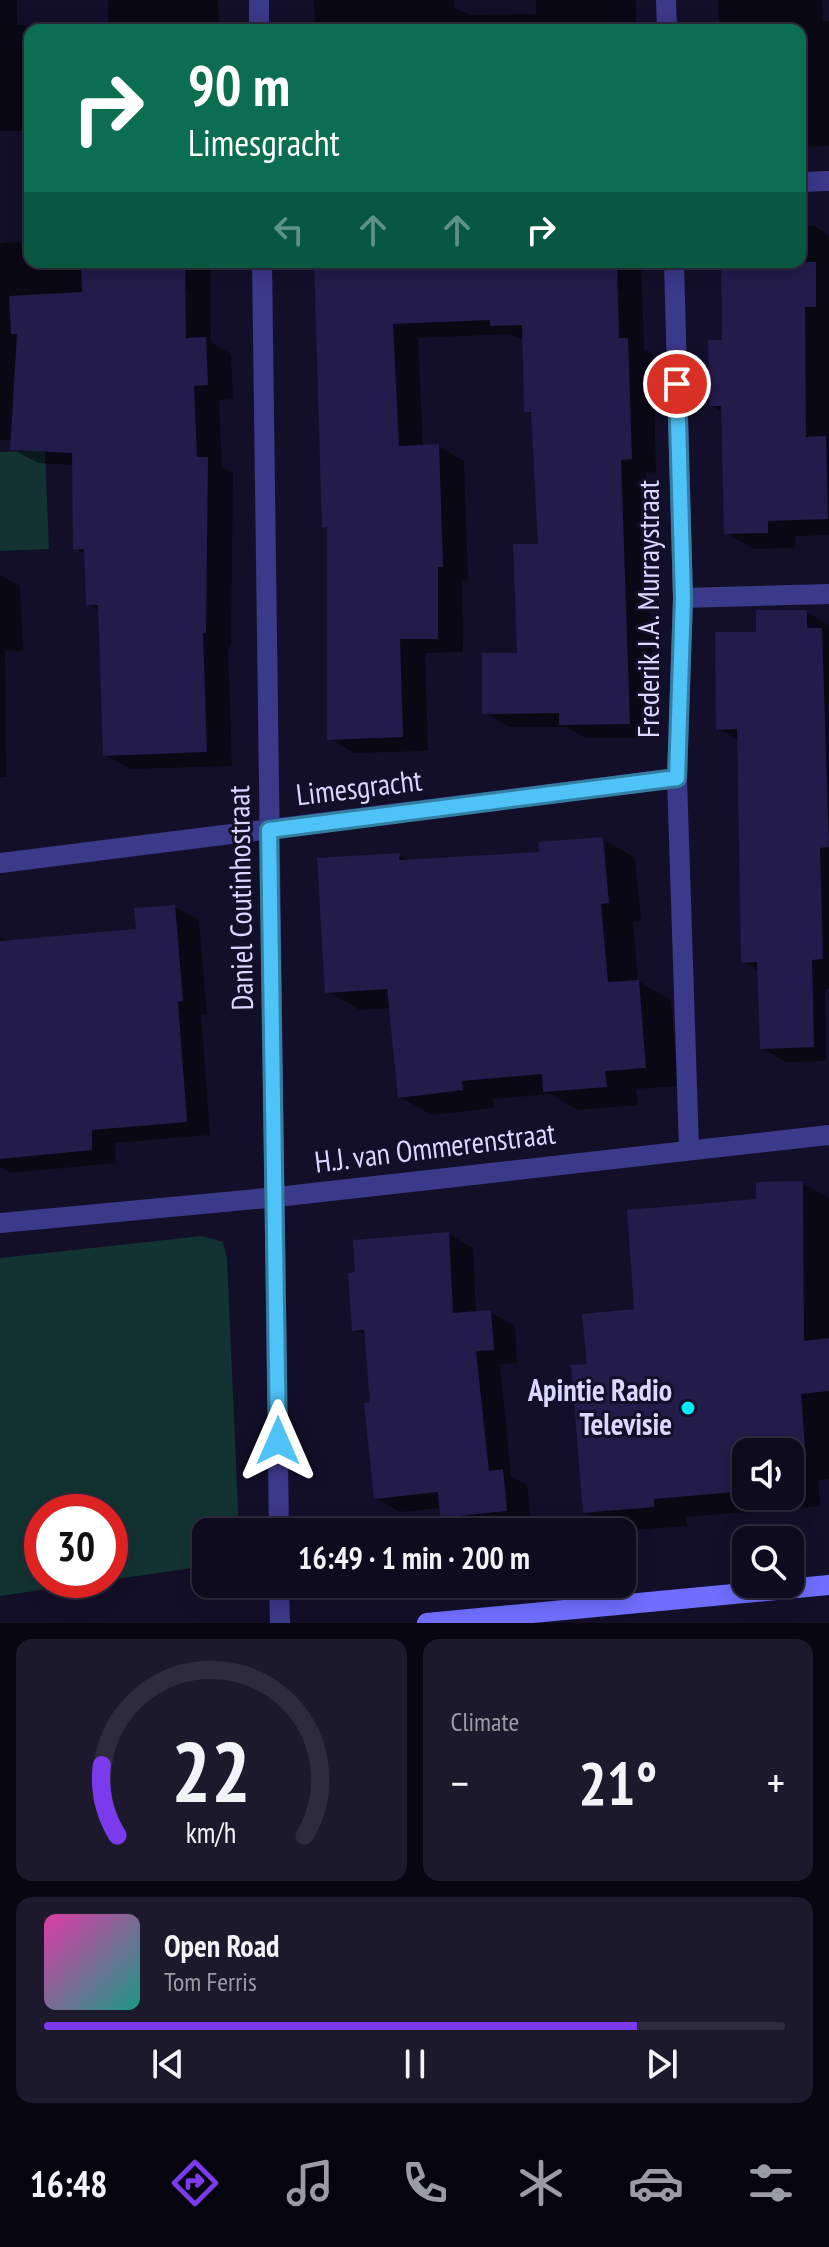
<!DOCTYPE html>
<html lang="en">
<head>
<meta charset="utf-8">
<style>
	body { margin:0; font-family:"PT Sans Narrow",sans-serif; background:#1c192c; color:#f1f3f6; height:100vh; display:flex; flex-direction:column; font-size:30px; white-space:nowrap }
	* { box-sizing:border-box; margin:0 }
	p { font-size:26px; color:#9b9ba4 }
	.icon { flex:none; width:44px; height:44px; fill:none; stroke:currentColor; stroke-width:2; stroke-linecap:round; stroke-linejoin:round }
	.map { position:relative; height:1623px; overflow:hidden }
	.panel { display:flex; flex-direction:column; gap:16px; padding:16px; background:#080611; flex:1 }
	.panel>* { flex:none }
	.banner { position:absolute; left:24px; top:24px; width:782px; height:244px; border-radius:16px; box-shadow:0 4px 20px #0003,0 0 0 2px #2e2b3d; background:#0b6e4f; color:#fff; overflow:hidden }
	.buttons { position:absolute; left:732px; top:1438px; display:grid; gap:16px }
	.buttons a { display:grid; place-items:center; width:72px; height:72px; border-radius:16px; background:#0e0b1f; box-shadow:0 4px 20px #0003,0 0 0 2px #2e2b3d; font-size:40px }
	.speed { position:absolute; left:24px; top:1494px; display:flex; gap:16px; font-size:40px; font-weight:700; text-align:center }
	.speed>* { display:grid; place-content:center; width:104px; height:104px; border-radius:50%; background:#0e0b1f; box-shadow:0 4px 20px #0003,0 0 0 2px #2e2b3d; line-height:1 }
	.speed .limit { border:12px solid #d22; background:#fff; color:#111 }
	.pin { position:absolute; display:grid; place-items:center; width:68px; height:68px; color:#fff; margin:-34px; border:4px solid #fff; border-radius:50%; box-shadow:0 2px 8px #0007 }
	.me { position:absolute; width:88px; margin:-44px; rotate:0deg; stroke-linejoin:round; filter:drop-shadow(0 0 6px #0008) }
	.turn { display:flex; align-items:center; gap:28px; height:168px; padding:0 32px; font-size:36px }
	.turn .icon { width:104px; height:104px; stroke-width:2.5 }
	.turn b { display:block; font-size:56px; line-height:68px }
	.lanes { display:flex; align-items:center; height:76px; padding:0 32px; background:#0003; justify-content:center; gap:40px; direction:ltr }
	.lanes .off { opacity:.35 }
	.big { font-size:60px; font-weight:600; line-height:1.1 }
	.panel .tile { flex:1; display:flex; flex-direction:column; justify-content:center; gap:12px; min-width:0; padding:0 28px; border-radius:16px; background:#1c192c }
	.panel .dial { align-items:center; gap:0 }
	.dial svg { height:208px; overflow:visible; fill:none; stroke:#2e2b3d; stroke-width:7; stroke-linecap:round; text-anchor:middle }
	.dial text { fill:#f1f3f6; stroke:none }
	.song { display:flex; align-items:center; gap:24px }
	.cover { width:96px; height:96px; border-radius:12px; background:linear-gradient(135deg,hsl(320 70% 55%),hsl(170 70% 35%)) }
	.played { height:8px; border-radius:4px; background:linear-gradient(90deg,#7c3aed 80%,#2e2b3d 80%) }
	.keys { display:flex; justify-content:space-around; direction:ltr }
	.heat { display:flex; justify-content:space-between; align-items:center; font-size:44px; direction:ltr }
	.panel .tiles { flex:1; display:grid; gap:16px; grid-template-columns:1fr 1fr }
	.tile:last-child { grid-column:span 2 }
	.trip { position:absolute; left:192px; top:1518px; width:444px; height:80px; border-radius:16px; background:#0e0b1f; box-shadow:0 4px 20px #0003,0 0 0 2px #2e2b3d; font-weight:600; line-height:80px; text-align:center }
	.tab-bar { display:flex; height:128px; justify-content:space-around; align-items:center; background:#06040c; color:#9b9ba4 }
	.tab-bar .icon { width:56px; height:56px }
	.tab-bar .on { color:#7c3aed }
	.tab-bar b { font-size:36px; color:#f1f3f6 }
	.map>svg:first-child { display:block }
	.green { fill:#123331; fill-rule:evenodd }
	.shadow { fill:#0007; fill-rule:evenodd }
	.building { fill:#231b4a }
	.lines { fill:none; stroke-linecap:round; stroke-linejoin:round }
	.minor { stroke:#3b3989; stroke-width:20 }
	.secondary { stroke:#6f6eff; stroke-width:20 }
	.route-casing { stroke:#337fa1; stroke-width:20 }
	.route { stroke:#4fc3f7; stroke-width:14 }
	.poi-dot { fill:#03ebff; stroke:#130f29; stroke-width:3 }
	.labels { text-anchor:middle; stroke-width:6; stroke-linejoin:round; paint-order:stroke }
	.street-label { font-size:30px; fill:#dbd7ff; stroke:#130f29 }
	.poi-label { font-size:30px; font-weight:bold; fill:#dbd7ff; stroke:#130f29; text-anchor:end }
</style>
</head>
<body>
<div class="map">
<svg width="829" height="1623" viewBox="0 0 829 1623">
	<rect width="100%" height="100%" fill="#130f29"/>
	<g class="green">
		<path d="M45 450 49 549 0 551V452Z"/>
		<path d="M202 1236 223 1242 227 1259 239 1532H206V1566L0 1596V1258ZM110 1512V1580H42V1512Z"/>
	</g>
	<g class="shadow">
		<path d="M0 0H17V25H30L39 30H30V131H0Z"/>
		<path d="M108 0H218L219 30H108Z"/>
		<path d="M314 0H454V8L471 15 536 14V0H636V22L644 30H315Z"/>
		<path d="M718 0H822L823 22 829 21V146L800 147V30H719Z"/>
		<path d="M815 226 829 235V535L796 536 795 548 754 549 726 533 723 412 711 405 724 342 723 262H800V227Z"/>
		<path d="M30 242V262H210L211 342 231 354 233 399 219 400 222 467 233 473 231 647H228L232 766 131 769 105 755 100 611 88 604 86 555 75 548 74 465 38 463 12 449 13 440H0V243Z"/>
		<path d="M316 262H641L644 349 653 354 656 472 646 473 655 738H586L566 727H509L484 712 519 655 540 546 533 415 526 411 524 339 508 334 418 338 423 447 438 446 464 461 468 580 462 581 463 652 425 653 428 751 354 753 329 738V530L323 526Z"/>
		<path d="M0 575 20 586 23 650 5 651 6 777H0Z"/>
		<path d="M807 612 829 625V989H825L826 1061 786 1062 762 1048 759 971 743 962 739 741 718 728 758 634Z"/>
		<path d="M603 839 635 858 641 921 633 922 638 981 671 1000 678 1086 636 1089 638 1105 578 1110 550 1094 493 1099 494 1108 432 1115 400 1097 391 1008 360 1010 327 991 399 855 411 862 541 854Z"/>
		<path d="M175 907 199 920 207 1014 201 1015 210 1135 115 1143 116 1163 11 1173 0 1167V936L11 942 138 931Z"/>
		<path d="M802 1183 829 1198V1479L818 1480 820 1506 686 1517 687 1526 618 1531 584 1512 589 1365 636 1310 758 1201ZM746 1452H790V1496H746Z"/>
		<path d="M449 1234 473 1248 476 1313 490 1312 515 1326 517 1363 500 1364 511 1476 527 1485 531 1524 467 1531 442 1517 441 1508 400 1512 375 1498 367 1337 354 1329Z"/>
	</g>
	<g class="building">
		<path d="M81 262H185L186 338 206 337 208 385 194 386 197 457H208L206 633H203L207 752 103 756 98 605H86L84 549 73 550 72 453 10 450 17 334H11L9 296 82 292Z"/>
		<path d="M314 262H617L619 338H628L632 459 621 460 630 724 559 725V713L482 714V653H517L513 544H538L531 412H524L522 325 490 326V320L393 324 399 446 439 444 443 567H438V639H400L403 737 327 740V527L322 528Z"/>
		<path d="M721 262H816V307H805L806 437 826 436 828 519 768 521V533L724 534 721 406H709L708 340H722Z"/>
		<path d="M756 610H807V628H822L829 847 820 848 823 959 812 960 814 1047 760 1049 757 962 741 963 737 729 716 730 715 632H756Z"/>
		<path d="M603 837 609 903 601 904 608 982 639 980 646 1068 605 1071 607 1087 543 1092 542 1074 462 1081 463 1090 398 1098 387 989 325 993 317 858 400 853 399 860 539 852 538 842Z"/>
		<path d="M175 905 183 1001 178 1002 187 1122 92 1130V1150L0 1159V941L136 929 134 908Z"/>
		<path d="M803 1181 804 1341 829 1338V1391L801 1394 806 1460 790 1461V1452H746V1491L654 1499V1507L583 1513 571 1365 587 1364 582 1314 634 1309 627 1210 756 1199V1182Z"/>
		<path d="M449 1232 453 1313 491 1310 494 1350 476 1351 489 1471 503 1469 507 1511 440 1518 438 1492 374 1499 364 1403H370L364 1330 352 1331 348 1273 355 1272 353 1240Z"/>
	</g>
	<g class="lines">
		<g class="minor">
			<path d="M259 0V30"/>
			<path d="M666 0 667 30"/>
			<path d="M800 182 829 181"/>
			<path d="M262 262 279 1532"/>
			<path d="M674 262 683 598 677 778 689 1149"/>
			<path d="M683 598 829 594"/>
			<path d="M0 863 677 778"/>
			<path d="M0 1223 277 1197 829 1135"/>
			<path d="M279 1584 280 1623"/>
		</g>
		<path class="secondary" d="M427 1623 829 1585"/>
	</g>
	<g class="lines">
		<defs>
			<path id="route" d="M278 1441 269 830 677 778 683 598 677 384"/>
		</defs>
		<use href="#route" class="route-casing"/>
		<use href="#route" class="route"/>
	</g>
	<circle class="poi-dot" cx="688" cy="1408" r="8"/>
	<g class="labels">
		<g class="street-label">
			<text transform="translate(649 609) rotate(-90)" y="10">Frederik J.A. Murraystraat</text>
			<text transform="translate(359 788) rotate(-7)" y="10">Limesgracht</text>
			<text transform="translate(241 898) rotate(-91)" y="10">Daniel Coutinhostraat</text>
			<text transform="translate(435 1148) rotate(-7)" y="10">H.J. van Ommerenstraat</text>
		</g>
		<g class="poi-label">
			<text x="672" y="1401">Apintie Radio<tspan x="672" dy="34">Televisie</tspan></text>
		</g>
	</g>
</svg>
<div class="buttons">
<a><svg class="icon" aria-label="sound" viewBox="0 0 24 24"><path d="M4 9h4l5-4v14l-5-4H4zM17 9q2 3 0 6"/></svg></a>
<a><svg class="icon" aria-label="search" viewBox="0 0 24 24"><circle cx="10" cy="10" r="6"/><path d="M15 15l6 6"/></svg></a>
</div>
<div class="speed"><div class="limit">30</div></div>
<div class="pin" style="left:677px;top:384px;background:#d93025"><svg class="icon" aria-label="arrive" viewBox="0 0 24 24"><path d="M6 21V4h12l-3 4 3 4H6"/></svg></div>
<svg class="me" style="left:278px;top:1441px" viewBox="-20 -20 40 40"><path d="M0-17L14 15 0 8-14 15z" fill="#4fc3f7" stroke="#fff" stroke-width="4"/></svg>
<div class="trip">16:49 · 1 min · 200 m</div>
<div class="banner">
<div class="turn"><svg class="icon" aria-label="right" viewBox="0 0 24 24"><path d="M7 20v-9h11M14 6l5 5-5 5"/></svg><div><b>90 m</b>Limesgracht</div></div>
<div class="lanes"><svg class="icon off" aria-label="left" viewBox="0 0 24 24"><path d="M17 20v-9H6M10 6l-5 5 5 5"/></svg><svg class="icon off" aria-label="ahead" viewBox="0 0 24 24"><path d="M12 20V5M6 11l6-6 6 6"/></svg><svg class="icon off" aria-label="ahead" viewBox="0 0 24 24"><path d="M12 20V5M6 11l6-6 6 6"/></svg><svg class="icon" aria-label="right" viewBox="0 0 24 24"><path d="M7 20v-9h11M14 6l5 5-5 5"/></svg></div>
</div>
</div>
<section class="panel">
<div class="tiles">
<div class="tile dial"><svg viewBox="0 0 100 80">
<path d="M14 69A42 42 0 1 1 86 69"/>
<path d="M14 69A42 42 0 0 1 8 42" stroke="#7c3aed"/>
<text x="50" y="56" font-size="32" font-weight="700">22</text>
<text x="50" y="72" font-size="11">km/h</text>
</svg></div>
<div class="tile"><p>Climate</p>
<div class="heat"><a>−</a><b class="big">21°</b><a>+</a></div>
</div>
<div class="tile">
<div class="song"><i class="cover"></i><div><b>Open Road</b><p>Tom Ferris</p></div></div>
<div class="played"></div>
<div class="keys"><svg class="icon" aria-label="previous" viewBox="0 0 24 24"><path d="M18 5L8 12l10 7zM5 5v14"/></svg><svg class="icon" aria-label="pause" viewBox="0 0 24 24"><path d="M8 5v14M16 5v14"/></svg><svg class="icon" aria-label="next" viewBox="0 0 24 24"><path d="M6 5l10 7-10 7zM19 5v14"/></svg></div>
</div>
</div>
</section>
<nav class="tab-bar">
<b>16:48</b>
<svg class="icon on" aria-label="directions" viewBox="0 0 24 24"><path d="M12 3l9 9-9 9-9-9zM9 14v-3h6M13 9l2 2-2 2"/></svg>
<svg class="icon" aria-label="music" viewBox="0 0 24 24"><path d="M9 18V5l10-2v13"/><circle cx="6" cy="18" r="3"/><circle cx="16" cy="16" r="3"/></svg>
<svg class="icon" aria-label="phone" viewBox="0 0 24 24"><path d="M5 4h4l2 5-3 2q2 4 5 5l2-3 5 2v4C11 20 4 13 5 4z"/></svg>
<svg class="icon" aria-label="climate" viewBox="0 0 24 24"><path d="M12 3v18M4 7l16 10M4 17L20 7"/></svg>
<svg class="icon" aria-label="car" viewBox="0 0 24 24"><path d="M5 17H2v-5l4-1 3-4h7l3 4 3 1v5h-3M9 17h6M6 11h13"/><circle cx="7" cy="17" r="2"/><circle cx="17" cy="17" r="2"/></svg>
<svg class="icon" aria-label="filters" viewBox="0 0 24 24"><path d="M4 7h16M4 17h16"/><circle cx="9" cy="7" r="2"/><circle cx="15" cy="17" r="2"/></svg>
</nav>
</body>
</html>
